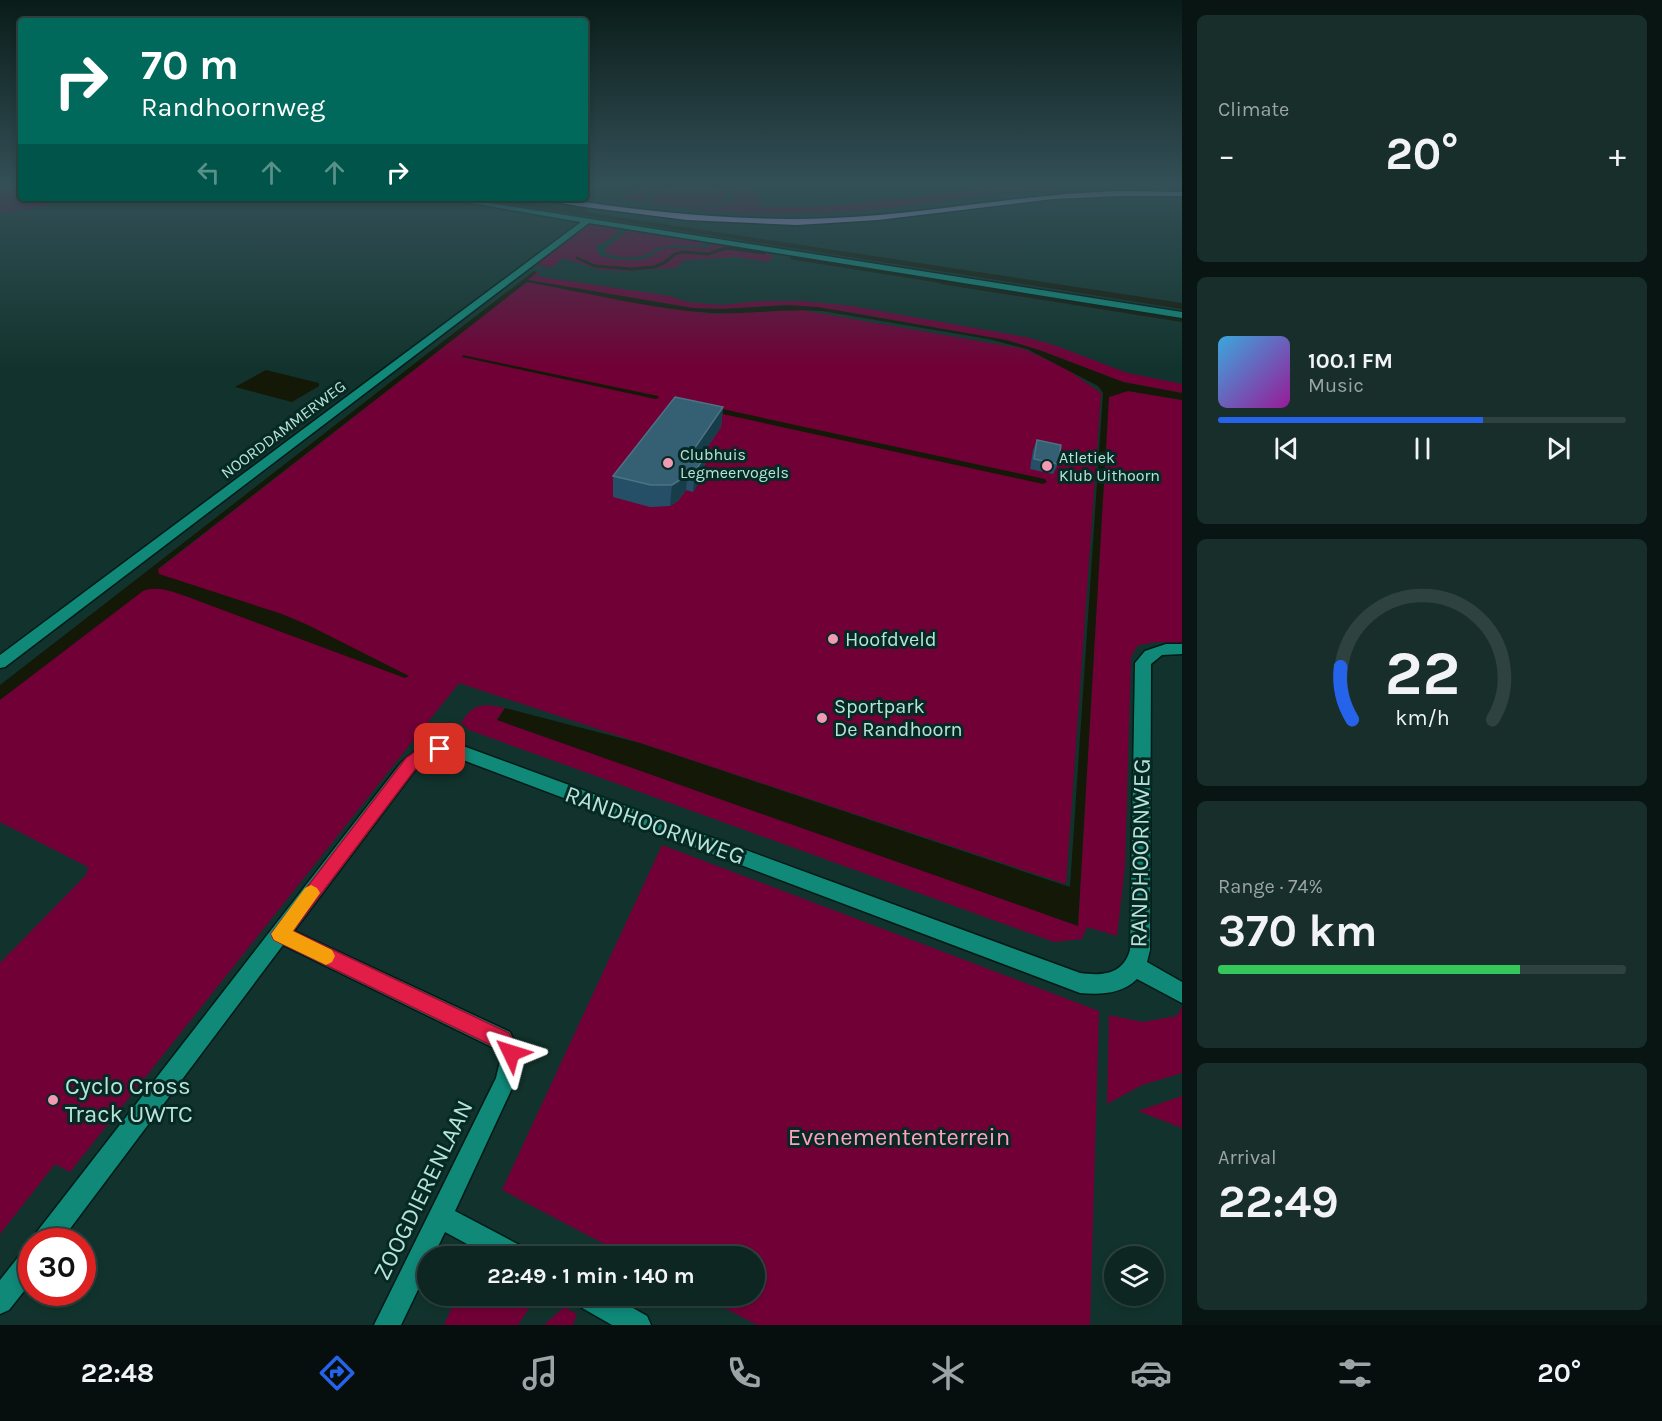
<!DOCTYPE html>
<html lang="en">
<head>
<meta charset="utf-8">
<style>
	body { margin:0; font-family:Karla,sans-serif; background:#172e2a; color:#f1f3f6; height:100vh; display:flex; flex-direction:column; font-size:22px; white-space:nowrap }
	* { box-sizing:border-box; margin:0 }
	p { font-size:20px; color:#9ba5a5 }
	.icon { flex:none; width:33px; height:33px; fill:none; stroke:currentColor; stroke-width:2; stroke-linecap:round; stroke-linejoin:round }
	.map { position:relative; flex:1; overflow:hidden }
	.details { display:flex; flex-direction:column; gap:15px; padding:15px; background:#081513; width:480px }
	.details>* { flex:none }
	.guide { position:absolute; left:18px; top:18px; width:570px; height:183px; border-radius:6px; box-shadow:0 3px 9px #0003,0 0 0 2px #2e4340; background:#00695c; color:#fff; overflow:hidden }
	.buttons { position:absolute; left:1104px; top:1246px; display:grid; gap:12px }
	.buttons a { display:grid; place-items:center; width:60px; height:60px; border-radius:50%; background:#0e2622; box-shadow:0 3px 9px #0003,0 0 0 2px #2e4340; font-size:30px }
	.speed { position:absolute; left:18px; top:1228px; display:flex; gap:12px; font-size:30px; font-weight:700; text-align:center }
	.speed>* { display:grid; place-content:center; width:78px; height:78px; border-radius:50%; background:#0e2622; box-shadow:0 3px 9px #0003,0 0 0 2px #2e4340; line-height:1 }
	.speed .limit { border:9px solid #d22; background:#fff; color:#111 }
	.pin { position:absolute; display:grid; place-items:center; width:51px; height:51px; color:#fff; margin:-26px; border-radius:12px; box-shadow:0 3px 9px #0006 }
	.me { position:absolute; width:66px; margin:-33px; rotate:311deg; stroke-linejoin:round; filter:drop-shadow(0 0 4px #0008) }
	.turn { display:flex; align-items:center; gap:21px; height:126px; padding:0 24px; font-size:27px }
	.turn .icon { width:78px; height:78px; stroke-width:2.5 }
	.turn b { display:block; font-size:42px; line-height:51px }
	.lanes { display:flex; align-items:center; height:57px; padding:0 24px; background:#0003; justify-content:center; gap:30px; direction:ltr }
	.lanes .off { opacity:.35 }
	.big { font-size:45px; font-weight:700; line-height:1.1 }
	.details .tile { flex:1; display:flex; flex-direction:column; justify-content:center; gap:9px; min-width:0; padding:0 21px; border-radius:9px; background:#172e2a }
	.details .dial { align-items:center; gap:0 }
	.dial svg { height:156px; overflow:visible; fill:none; stroke:#2e4340; stroke-width:7; stroke-linecap:round; text-anchor:middle }
	.dial text { fill:#f1f3f6; stroke:none }
	.song { display:flex; align-items:center; gap:18px }
	.cover { width:72px; height:72px; border-radius:9px; background:linear-gradient(135deg,hsl(200 70% 55%),hsl(300 70% 35%)) }
	.played { height:6px; border-radius:3px; background:linear-gradient(90deg,#2563eb 65%,#2e4340 65%) }
	.keys { display:flex; justify-content:space-around; direction:ltr }
	.heat { display:flex; justify-content:space-between; align-items:center; font-size:33px; direction:ltr }
	.charge { height:9px; border-radius:4px; background:linear-gradient(90deg,#34c759 74%,#2e4340 0) }
	.trip { position:absolute; left:417px; top:1246px; width:348px; height:60px; border-radius:30px; background:#0e2622; box-shadow:0 3px 9px #0003,0 0 0 2px #2e4340; font-weight:700; line-height:60px; text-align:center }
	.dock { display:flex; height:96px; justify-content:space-around; align-items:center; background:#060f0e; color:#9ba5a5 }
	.dock .icon { width:42px; height:42px }
	.dock .current { color:#2563eb }
	.dock b { font-size:27px; color:#f1f3f6 }
	main { display:flex; flex:1; min-height:0 }
	.map>svg:first-child { display:block }
	.green { fill:#710037 }
	.water { fill:#141807 }
	.lines { fill:none; stroke-linecap:round; stroke-linejoin:round }
	.stream-far1 { stroke:#141807; stroke-width:3 }
	.stream { stroke:#141807; stroke-width:4 }
	.minor-casing { stroke:#001a16; stroke-width:3 }
	.highway-casing { stroke:#001a16; stroke-width:3 }
	.minor { fill:#108979; fill-rule:evenodd }
	.highway { fill:#c5a8f7; fill-rule:evenodd }
	.wall { fill:#254f67 }
	.shaded-wall { fill:#173d4a }
	.building { fill:#355f73; stroke:#497483; stroke-width:1.5 }
	.route { fill:#e11d48; stroke:#92132f; stroke-width:1.5 }
	.slow { fill:#f59e0b }
	.poi-dot { fill:#f19ab4; stroke:#072924; stroke-width:2 }
	.labels { text-anchor:middle; stroke-width:6; stroke-linejoin:round; paint-order:stroke }
	.far-street-label { font-size:16px; fill:#b6e4da; stroke:#072924 }
	.far-poi-label { font-size:16px; fill:#b6e4da; stroke:#072924; text-anchor:start }
	.poi-label { font-size:20px; fill:#b6e4da; stroke:#072924; text-anchor:start }
	.near-street-label { font-size:24px; fill:#b6e4da; stroke:#072924 }
	.near-poi-label { font-size:24px; fill:#b6e4da; stroke:#072924; text-anchor:start }
	.near-park-label { font-size:24px; fill:#fea1bd; stroke:#072924 }
</style>
</head>
<body>
<main>
<div class="map">
<svg width="1182" height="1325" viewBox="0 0 1182 1325">
	<rect width="100%" height="100%" fill="#12332d"/>
	<g class="green">
		<path d="M9 183H21V198H67L41 208 0 213V186Z"/>
		<path d="M641 183H672L654 188 644 201 650 202C653 198 656 193 659 190 673 179 717 182 728 196 714 217 644 202 621 198Z"/>
		<path d="M706 183H744L758 190 761 198 759 204 763 207C856 210 947 188 1040 183 1088 180 1135 184 1182 185V187C1121 187 1061 188 1000 194 958 198 916 206 873 210 811 215 749 215 687 209L712 208 734 200 730 191Z"/>
		<path d="M594 224 708 242 697 246 677 245 660 247 648 254 636 257H619L606 253 605 249 628 230 619 229 613 237 595 247 599 255 615 260H638L648 258 664 248H706L716 243 766 251 773 257 768 262 737 257 690 260 683 261 675 268 629 271 600 270 563 258 551 268 535 264 584 226Z"/>
		<path d="M542 271 536 276 669 296 687 302 721 305 761 301H802L852 306 1025 337 1054 345 1127 373 1182 384V393L1123 382 1042 351 1006 340 843 311 788 305 722 309 693 308 527 280 537 272Z"/>
		<path d="M527 282 664 308 713 314 801 310 1024 349 1066 369 1101 393 1066 884 459 683 70 1172 55 1164 0 1234V963L87 874 88 867 0 822V693Z"/>
		<path d="M1128 391 1182 400V644C1165 641 1153 641 1137 646L1131 657 1125 866 1117 936 1087 927 1082 939 1054 942 469 730 461 723C473 703 483 703 505 708L497 719 1078 925 1109 396Z"/>
		<path d="M662 845 1099 1011 1090 1325H757L702 1296H754V1257H629L502 1190Z"/>
		<path d="M1182 1006V1073L1142 1085 1107 1104 1109 1015 1142 1022 1177 1016Z"/>
		<path d="M1182 1096V1128L1138 1111Z"/>
		<path d="M457 1296H537L518 1325H444Z"/>
		<path d="M564 1307 577 1314 573 1325H544Z"/>
	</g>
	<g class="water">
		<path d="M472 198H501L574 210 586 208 585 212 1182 303V309Z"/>
		<path d="M534 271 537 272 528 280 693 308 722 309 788 305 818 307 1006 340 1042 351 1123 382 1182 393V400L1128 391 1109 397 1078 926 497 720 505 708 640 743 1070 887 1103 393 1098 386 1027 349 988 339 822 311C785 308 748 315 712 313 650 309 589 293 527 282L158 569 159 574 282 614 308 625 409 676 405 678 188 597C173 592 158 585 143 591L0 700V685Z"/>
		<path d="M463 355 658 396 659 398 655 399 462 357Z"/>
		<path d="M266 370 319 383V386L292 402 235 387Z"/>
		<path d="M699 404 1045 479 1047 482 1043 484 695 408Z"/>
	</g>
	<g class="lines">
		<g class="stream-far1">
			<path d="M577 258 595 266 631 269 654 267 664 263 675 254 683 252 708 254 726 248 764 253"/>
			<path d="M792 258 950 283"/>
		</g>
		<path class="stream" d="M941 282 1182 320"/>
		<defs>
			<g id="minor">
				<path d="M441 198H457L1182 312V318L589 223 5 667 0 668V655L581 222Z"/>
				<path d="M1166 644H1182V654L1162 655 1151 664 1150 950 1147 962 1182 982V1003L1137 979C1122 994 1100 995 1080 993L455 757C436 754 425 759 412 774L294 931 510 1032 521 1057 520 1071 455 1211 525 1248 529 1257H491L445 1232 433 1257H428V1269L401 1325H374L496 1078 500 1061 494 1048 283 945 60 1242H32L36 1233 400 764C417 746 439 739 463 746L1080 973C1102 976 1123 975 1130 950L1135 663 1145 651Z"/>
				<path d="M32 1248V1281L9 1310 0 1314V1280L23 1251Z"/>
				<path d="M573 1296H612L647 1316 651 1325H612L577 1305Z"/>
			</g>
			<path id="highway" d="M1118 191 1182 192V196H1118L1053 199 878 220 797 225 687 220 577 206 536 198H557C648 212 740 222 833 218 928 214 1022 194 1118 191Z"/>
		</defs>
		<use href="#minor" class="minor-casing"/>
		<use href="#highway" class="highway-casing"/>
		<use href="#minor" class="minor"/>
		<use href="#highway" class="highway"/>
	</g>
	<g class="wall">
		<path d="M723 407 721 427 703 454 706 455 703 476 693 492 686 490 678 501 670 506 650 507 613 497V476Z"/>
		<path d="M1037 440 1058 464 1053 474 1030 469 1033 450Z"/>
	</g>
	<g class="shaded-wall">
		<path d="M723 407 721 427 692 470V452Z"/>
		<path d="M706 455 703 476 693 492 695 471Z"/>
		<path d="M688 469 686 490 678 501 670 506 672 485Z"/>
	</g>
	<g class="building">
		<path d="M675 397 723 407 692 452 706 455 695 471 688 469 680 480 672 485H651L613 476Z"/>
		<path d="M1037 440 1061 445 1058 464 1034 459Z"/>
	</g>
	<linearGradient id="sky" x2="0" y2="1"><stop stop-color="#0a1c19"/><stop offset="0.5" stop-color="#335057"/><stop offset="1" stop-color="#335057" stop-opacity="0"/></linearGradient>
	<rect width="1182" height="368" fill="url(#sky)"/>
	<path class="route" d="M440 743 445 745 448 749 445 753 432 756 417 767 293 931 509 1033 521 1053 518 1060 511 1063 504 1060 495 1047 274 940 271 934 406 758 422 747Z"/>
	<path class="slow" d="M311 885 317 888 320 893 293 931 332 950 335 956 332 962 326 965 274 940 271 934 305 888Z"/>
	<g class="poi-dot">
		<circle cx="668" cy="463" r="6"/>
		<circle cx="1047" cy="466" r="6"/>
		<circle cx="833" cy="639" r="6"/>
		<circle cx="822" cy="718" r="6"/>
		<circle cx="53" cy="1100" r="6"/>
	</g>
	<g class="labels">
		<g class="far-street-label">
			<text transform="translate(283 429) rotate(-37)" y="6">NOORDDAMMERWEG</text>
		</g>
		<g class="far-poi-label">
			<text x="680" y="460">Clubhuis<tspan x="680" dy="18">Legmeervogels</tspan></text>
			<text x="1059" y="463">Atletiek<tspan x="1059" dy="18">Klub Uithoorn</tspan></text>
		</g>
		<g class="poi-label">
			<text x="845" y="646">Hoofdveld</text>
			<text x="834" y="713">Sportpark<tspan x="834" dy="23">De Randhoorn</tspan></text>
		</g>
		<g class="near-street-label">
			<text transform="translate(655 825) rotate(20)" y="8">RANDHOORNWEG</text>
			<text transform="translate(1140 853) rotate(-89)" y="8">RANDHOORNWEG</text>
			<text transform="translate(423 1190) rotate(-64)" y="8">ZOOGDIERENLAAN</text>
		</g>
		<g class="near-poi-label">
			<text x="65" y="1094">Cyclo Cross<tspan x="65" dy="28">Track UWTC</tspan></text>
		</g>
		<g class="near-park-label">
			<text x="899" y="1145">Evenemententerrein</text>
		</g>
	</g>
</svg>
<div class="buttons">
<a><svg class="icon" aria-label="layers" viewBox="0 0 24 24"><path d="M12 4l9 5-9 5-9-5zM3 14l9 5 9-5"/></svg></a>
</div>
<div class="speed"><div class="limit">30</div></div>
<div class="pin" style="left:440px;top:749px;background:#d93025"><svg class="icon" aria-label="arrive" viewBox="0 0 24 24"><path d="M6 21V4h12l-3 4 3 4H6"/></svg></div>
<svg class="me" style="left:511px;top:1053px" viewBox="-20 -20 40 40"><path d="M0-17L14 15 0 8-14 15z" fill="#e11d48" stroke="#fff" stroke-width="4"/></svg>
<div class="trip">22:49 · 1 min · 140 m</div>
<div class="guide">
<div class="turn"><svg class="icon" aria-label="right" viewBox="0 0 24 24"><path d="M7 20v-9h11M14 6l5 5-5 5"/></svg><div><b>70 m</b>Randhoornweg</div></div>
<div class="lanes"><svg class="icon off" aria-label="left" viewBox="0 0 24 24"><path d="M17 20v-9H6M10 6l-5 5 5 5"/></svg><svg class="icon off" aria-label="ahead" viewBox="0 0 24 24"><path d="M12 20V5M6 11l6-6 6 6"/></svg><svg class="icon off" aria-label="ahead" viewBox="0 0 24 24"><path d="M12 20V5M6 11l6-6 6 6"/></svg><svg class="icon" aria-label="right" viewBox="0 0 24 24"><path d="M7 20v-9h11M14 6l5 5-5 5"/></svg></div>
</div>
</div>
<section class="details">
<div class="tile"><p>Climate</p>
<div class="heat"><a>−</a><b class="big">20°</b><a>+</a></div>
</div>
<div class="tile">
<div class="song"><i class="cover"></i><div><b>100.1 FM</b><p>Music</p></div></div>
<div class="played"></div>
<div class="keys"><svg class="icon" aria-label="previous" viewBox="0 0 24 24"><path d="M18 5L8 12l10 7zM5 5v14"/></svg><svg class="icon" aria-label="pause" viewBox="0 0 24 24"><path d="M8 5v14M16 5v14"/></svg><svg class="icon" aria-label="next" viewBox="0 0 24 24"><path d="M6 5l10 7-10 7zM19 5v14"/></svg></div>
</div>
<div class="tile dial"><svg viewBox="0 0 100 80">
<path d="M14 69A42 42 0 1 1 86 69"/>
<path d="M14 69A42 42 0 0 1 8 42" stroke="#2563eb"/>
<text x="50" y="56" font-size="32" font-weight="700">22</text>
<text x="50" y="72" font-size="11">km/h</text>
</svg></div>
<div class="tile"><p>Range · 74%</p><b class="big">370 km</b><div class="charge"></div></div>
<div class="tile"><p>Arrival</p><b class="big">22:49</b></div>
</section>
</main>
<nav class="dock">
<b>22:48</b>
<svg class="icon current" aria-label="directions" viewBox="0 0 24 24"><path d="M12 3l9 9-9 9-9-9zM9 14v-3h6M13 9l2 2-2 2"/></svg>
<svg class="icon" aria-label="music" viewBox="0 0 24 24"><path d="M9 18V5l10-2v13"/><circle cx="6" cy="18" r="3"/><circle cx="16" cy="16" r="3"/></svg>
<svg class="icon" aria-label="phone" viewBox="0 0 24 24"><path d="M5 4h4l2 5-3 2q2 4 5 5l2-3 5 2v4C11 20 4 13 5 4z"/></svg>
<svg class="icon" aria-label="climate" viewBox="0 0 24 24"><path d="M12 3v18M4 7l16 10M4 17L20 7"/></svg>
<svg class="icon" aria-label="car" viewBox="0 0 24 24"><path d="M5 17H2v-5l4-1 3-4h7l3 4 3 1v5h-3M9 17h6M6 11h13"/><circle cx="7" cy="17" r="2"/><circle cx="17" cy="17" r="2"/></svg>
<svg class="icon" aria-label="filters" viewBox="0 0 24 24"><path d="M4 7h16M4 17h16"/><circle cx="9" cy="7" r="2"/><circle cx="15" cy="17" r="2"/></svg>
<b>20°</b>
</nav>
</body>
</html>
